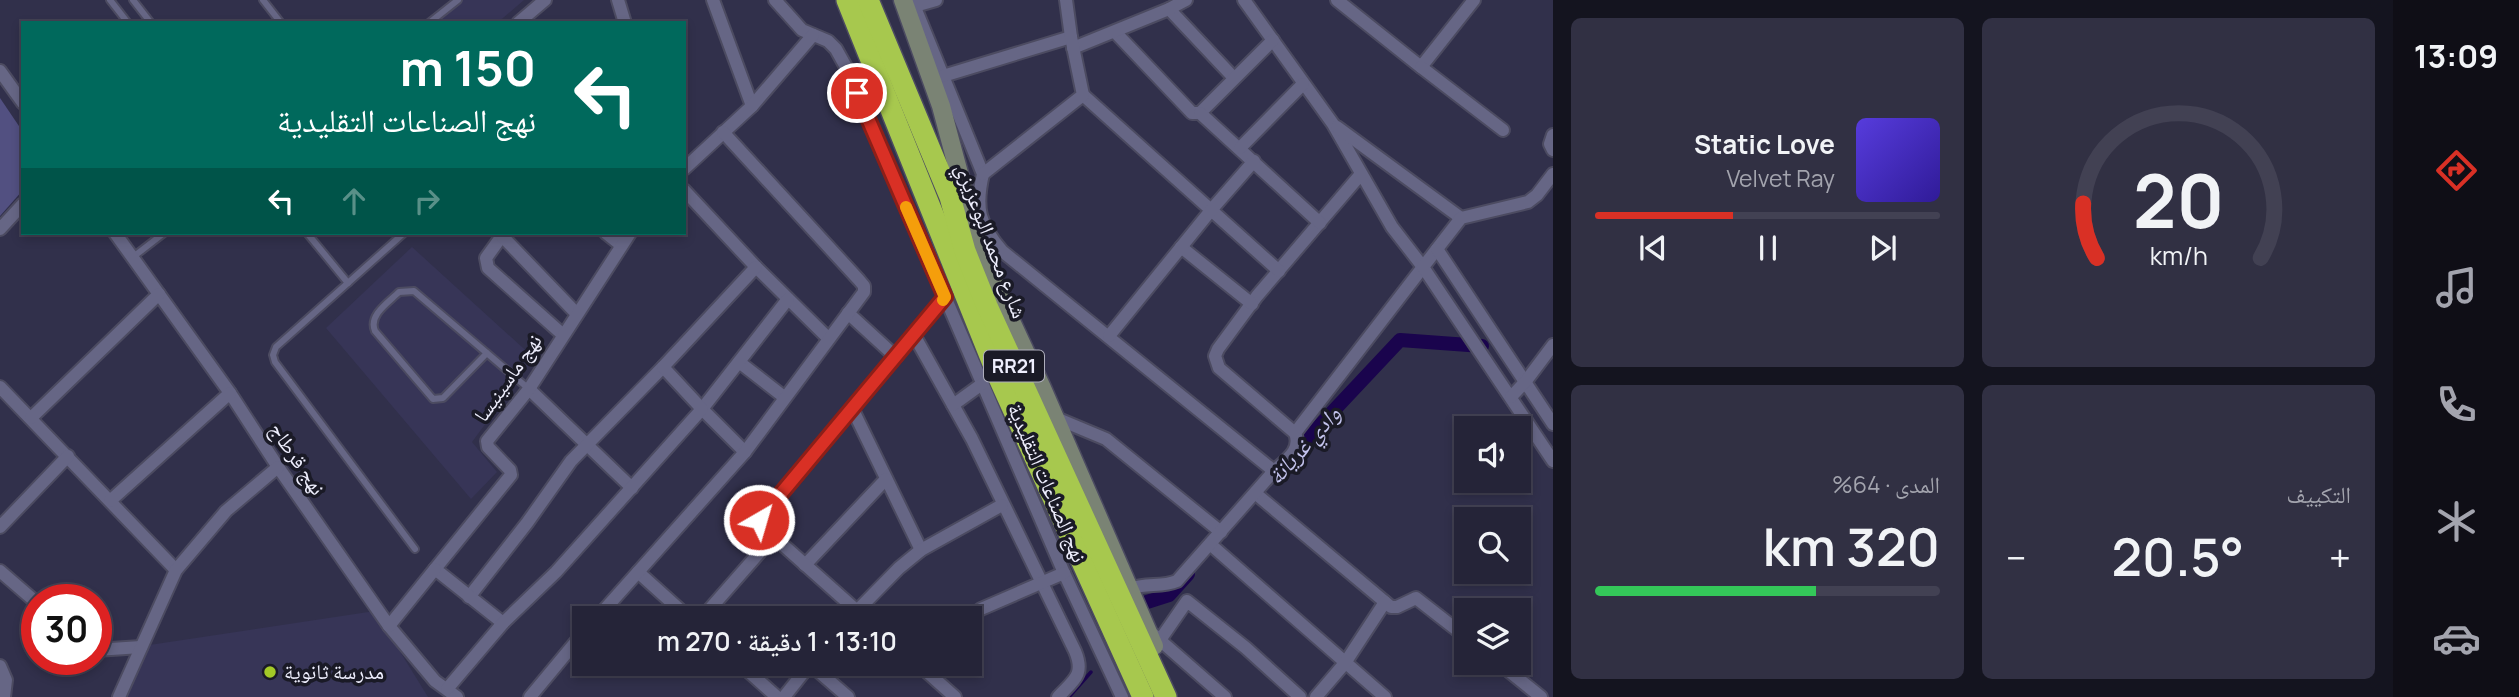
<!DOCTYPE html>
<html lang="ar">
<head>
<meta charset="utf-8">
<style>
	body { margin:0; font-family:Manrope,"Noto Naskh Arabic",sans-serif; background:#313043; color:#f1f3f6; direction:rtl; height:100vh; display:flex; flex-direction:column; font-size:26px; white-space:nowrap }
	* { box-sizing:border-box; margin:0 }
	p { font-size:23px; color:#a3a4ae }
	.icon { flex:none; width:38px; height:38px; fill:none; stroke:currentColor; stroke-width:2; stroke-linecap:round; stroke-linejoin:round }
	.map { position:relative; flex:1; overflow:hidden; direction:ltr }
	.side { display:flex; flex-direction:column; gap:18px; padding:18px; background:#14141f; width:840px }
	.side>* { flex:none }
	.banner { position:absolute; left:21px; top:21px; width:665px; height:214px; border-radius:0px; box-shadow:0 4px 10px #0003,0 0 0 2px #424153; direction:rtl; background:#00695c; color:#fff; overflow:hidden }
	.buttons { position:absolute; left:1454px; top:416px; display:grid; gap:14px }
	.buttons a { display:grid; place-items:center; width:77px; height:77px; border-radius:0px; background:#252438; box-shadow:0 4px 10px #0003,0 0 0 2px #424153; font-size:35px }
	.speed { position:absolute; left:21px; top:584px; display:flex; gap:14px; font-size:35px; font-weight:700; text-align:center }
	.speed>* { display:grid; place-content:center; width:91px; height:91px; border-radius:50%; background:#252438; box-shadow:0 4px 10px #0003,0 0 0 2px #424153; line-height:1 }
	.speed .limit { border:10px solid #d22; background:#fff; color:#111 }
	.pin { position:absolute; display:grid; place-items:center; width:60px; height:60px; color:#fff; margin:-30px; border:4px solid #fff; border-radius:50%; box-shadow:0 2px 7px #0007 }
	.me { position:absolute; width:77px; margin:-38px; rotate:38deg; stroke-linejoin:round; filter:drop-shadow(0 0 5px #0008) }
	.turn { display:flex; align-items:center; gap:24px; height:147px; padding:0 35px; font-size:32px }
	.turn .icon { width:91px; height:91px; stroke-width:2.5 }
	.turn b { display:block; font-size:49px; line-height:60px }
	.lanes { display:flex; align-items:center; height:66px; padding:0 35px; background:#0003; justify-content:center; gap:35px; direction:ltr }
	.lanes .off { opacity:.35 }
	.big { font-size:52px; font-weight:600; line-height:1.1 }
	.side .card { flex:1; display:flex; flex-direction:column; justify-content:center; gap:10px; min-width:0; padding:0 24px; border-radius:10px; background:#313043 }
	.side .dial { align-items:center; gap:0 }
	.dial svg { height:182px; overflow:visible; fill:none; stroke:#424153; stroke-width:7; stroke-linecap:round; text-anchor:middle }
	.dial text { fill:#f1f3f6; stroke:none }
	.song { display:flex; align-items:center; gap:21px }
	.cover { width:84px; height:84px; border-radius:10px; background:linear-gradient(135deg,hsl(250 70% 55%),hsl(250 70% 35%)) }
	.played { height:7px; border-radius:4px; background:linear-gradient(90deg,#d93025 40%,#424153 40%) }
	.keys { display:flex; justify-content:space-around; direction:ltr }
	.heat { display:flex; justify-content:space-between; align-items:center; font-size:38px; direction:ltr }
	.charge { height:10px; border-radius:5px; background:linear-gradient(90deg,#34c759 64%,#424153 0) }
	.side .tiles { flex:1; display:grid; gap:18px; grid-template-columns:repeat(2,1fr) }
	.trip { position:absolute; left:572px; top:606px; width:410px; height:70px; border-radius:0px; background:#252438; box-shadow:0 4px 10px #0003,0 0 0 2px #424153; font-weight:600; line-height:70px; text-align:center; direction:rtl }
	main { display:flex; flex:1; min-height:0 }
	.tabs { display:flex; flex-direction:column; width:126px; justify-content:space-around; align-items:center; background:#0f0e16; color:#a3a4ae }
	.tabs .icon { width:49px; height:49px }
	.tabs .on { color:#d93025 }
	.tabs b { font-size:32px; color:#f1f3f6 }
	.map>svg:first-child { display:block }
	.built { fill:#373557 }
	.green { fill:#525081 }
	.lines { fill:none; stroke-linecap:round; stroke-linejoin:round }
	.stream { stroke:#1a044d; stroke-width:3.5 }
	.canal { stroke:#1a044d; stroke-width:14 }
	.lane-casing { stroke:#4c4b61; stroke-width:10 }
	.street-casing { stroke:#4c4b61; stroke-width:16 }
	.secondary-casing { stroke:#4c4b61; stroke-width:21 }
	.highway-casing { stroke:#4c4b61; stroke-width:24 }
	.lane { stroke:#666685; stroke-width:6 }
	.street { stroke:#666685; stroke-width:12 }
	.secondary { stroke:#7a8374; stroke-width:18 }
	.highway { stroke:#a7c84e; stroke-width:21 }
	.route-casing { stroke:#8d1f18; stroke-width:18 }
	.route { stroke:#d93025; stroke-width:12 }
	.slow { stroke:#f59e0b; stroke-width:12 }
	.poi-dot { fill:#a3c927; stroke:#1a1a26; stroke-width:2.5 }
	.labels { text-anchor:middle; stroke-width:7; stroke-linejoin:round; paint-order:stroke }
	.shield { fill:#1a1a26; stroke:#aeaebc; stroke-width:2 }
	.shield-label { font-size:19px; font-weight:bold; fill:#eeeefd }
	.street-label { font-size:21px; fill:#eeeefd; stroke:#1a1a26 }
	.poi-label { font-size:21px; fill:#eeeefd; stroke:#1a1a26; text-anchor:start }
	.water-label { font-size:23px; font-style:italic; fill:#c3c3ed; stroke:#1a1a26 }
</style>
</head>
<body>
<main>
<nav class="tabs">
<b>13:09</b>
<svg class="icon on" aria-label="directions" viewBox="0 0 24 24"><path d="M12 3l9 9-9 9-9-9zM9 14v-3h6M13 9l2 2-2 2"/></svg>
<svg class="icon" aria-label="music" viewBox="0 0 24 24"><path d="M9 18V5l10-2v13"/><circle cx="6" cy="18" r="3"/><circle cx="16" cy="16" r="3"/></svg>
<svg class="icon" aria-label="phone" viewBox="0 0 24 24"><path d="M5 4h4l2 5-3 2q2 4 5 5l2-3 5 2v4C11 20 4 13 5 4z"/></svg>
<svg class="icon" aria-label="climate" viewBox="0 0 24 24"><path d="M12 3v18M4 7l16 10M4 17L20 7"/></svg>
<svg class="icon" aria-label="car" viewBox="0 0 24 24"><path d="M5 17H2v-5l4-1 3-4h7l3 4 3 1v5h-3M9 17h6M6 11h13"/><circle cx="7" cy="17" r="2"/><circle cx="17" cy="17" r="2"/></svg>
</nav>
<section class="side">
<div class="tiles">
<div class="card dial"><svg viewBox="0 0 100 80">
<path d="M14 69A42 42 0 1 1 86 69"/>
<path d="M14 69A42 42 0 0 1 8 45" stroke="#d93025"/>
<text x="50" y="56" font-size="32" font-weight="700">20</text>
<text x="50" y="72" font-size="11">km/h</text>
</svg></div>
<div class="card">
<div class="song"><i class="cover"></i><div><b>Static Love</b><p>Velvet Ray</p></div></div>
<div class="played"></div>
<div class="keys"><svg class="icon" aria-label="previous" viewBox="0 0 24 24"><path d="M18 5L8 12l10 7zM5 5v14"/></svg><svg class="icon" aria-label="pause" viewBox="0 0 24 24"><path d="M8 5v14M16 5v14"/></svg><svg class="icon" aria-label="next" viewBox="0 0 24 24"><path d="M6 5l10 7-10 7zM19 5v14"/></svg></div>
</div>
<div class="card"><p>التكييف</p>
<div class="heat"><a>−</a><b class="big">20.5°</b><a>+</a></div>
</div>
<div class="card"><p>المدى · 64%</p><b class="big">320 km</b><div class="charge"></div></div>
</div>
</section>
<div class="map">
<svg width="1553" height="697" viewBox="0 0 1553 697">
	<rect width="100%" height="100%" fill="#31304b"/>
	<g class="built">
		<path d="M450 0H524L497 23H433L454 5Z"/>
		<path d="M412 247 534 358 472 442 497 472 471 499 326 328Z"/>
		<path d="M375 611 428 697H120L136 647Z"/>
	</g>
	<path class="green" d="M0 98 23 132V190L0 216Z"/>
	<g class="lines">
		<path class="stream" d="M1069 697 1091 672"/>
		<g class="canal">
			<path d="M1291 456 1400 340 1482 346"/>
			<path d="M1147 602 1169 595 1188 574"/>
		</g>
		<defs>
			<g id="lane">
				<path d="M110 0 128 23"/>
				<path d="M133 0 151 23"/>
				<path d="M263 0 281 23"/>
				<path d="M429 23 458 0"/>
				<path d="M307 233 348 283"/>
				<path d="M404 233 276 347 273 355 275 362 415 549"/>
				<path d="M133 257 164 233"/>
				<path d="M487 353 443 398 433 399 375 331C368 315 389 302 399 292L414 291 529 389"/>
			</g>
			<g id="street">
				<path d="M618 0 625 23"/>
				<path d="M713 0 752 106"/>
				<path d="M775 0 802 30 828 41 836 49 846 67 1064 573 1122 697"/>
				<path d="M912 0 983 174C975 208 979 224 1002 251L1274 471C1286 460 1302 450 1295 433"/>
				<path d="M1244 0 1333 124 1392 227 1423 267 1295 433 1219 368 1215 356 1218 349 1257 296 1361 174"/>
				<path d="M1337 0 1421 67 1474 0"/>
				<path d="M915 6 936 0"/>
				<path d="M1169 9 1234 78"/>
				<path d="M518 23 545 0"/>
				<path d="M1115 32 1192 113H1200L1273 40"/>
				<path d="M1073 48 1169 9 1186 0"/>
				<path d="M1421 67 1503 130"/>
				<path d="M0 71 23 103"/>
				<path d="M943 76 1071 37"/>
				<path d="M1083 95 1279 271"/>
				<path d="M1200 113 1320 223"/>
				<path d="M1337 127 1461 218"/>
				<path d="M1553 135 1550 144 1553 150"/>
				<path d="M1240 148 1303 84"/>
				<path d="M684 169 752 106 813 35"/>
				<path d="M983 174 1083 95 1071 37 1066 0"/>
				<path d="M1553 174 1537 195 1528 202 1461 218 1423 267 1553 461"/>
				<path d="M684 190 756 267 828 338"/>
				<path d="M0 229 23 204"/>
				<path d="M115 233 230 393 278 467 389 626 435 681 457 697"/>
				<path d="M504 233 486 258 488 268 562 334"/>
				<path d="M606 233 621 245"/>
				<path d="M502 236 576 313"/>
				<path d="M1181 247 1252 304"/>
				<path d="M1437 249 1553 424"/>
				<path d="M848 313 896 357"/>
				<path d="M914 335 972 439 1075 651C1085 675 1074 680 1058 697"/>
				<path d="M1109 336 1212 209 1254 161"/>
				<path d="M739 362 784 397"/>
				<path d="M0 387 176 570"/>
				<path d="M529 389 632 488"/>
				<path d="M1511 397 1526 381 1553 345"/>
				<path d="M953 405 982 384"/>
				<path d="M852 408 921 550"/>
				<path d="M1051 416 1106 439 1221 532"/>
				<path d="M31 418 159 294"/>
				<path d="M745 452 702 409 788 299"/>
				<path d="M1255 493 1391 607H1397L1416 598 1466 637"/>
				<path d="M110 501 230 393"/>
				<path d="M0 527 68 456"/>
				<path d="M1210 544 1385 697"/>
				<path d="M805 565 886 479"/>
				<path d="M0 571 37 603"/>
				<path d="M638 572 689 618"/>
				<path d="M1130 589C1146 582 1161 588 1177 581L1274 471"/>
				<path d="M469 597 527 523 571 461 663 367"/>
				<path d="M597 618 745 452 864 292V286L859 280 723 132"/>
				<path d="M702 618 773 537"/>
				<path d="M850 618 899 568 921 550 1002 505"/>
				<path d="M865 618 764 528 759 520 945 297"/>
				<path d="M968 618 981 609 1064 573"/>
				<path d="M503 623 435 569 511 475 510 470 488 447 487 441 529 389 630 233"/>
				<path d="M389 626 435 569"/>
				<path d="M1154 635 1225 697"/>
				<path d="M1160 640 1187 601 1246 648 1300 697"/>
				<path d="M96 650 141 647"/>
				<path d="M739 663 777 697"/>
				<path d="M917 663 955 697"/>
				<path d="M1499 663 1541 697"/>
				<path d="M810 664 848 697"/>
				<path d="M0 666 6 680 4 697"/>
				<path d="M447 689 503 623 556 572 702 409 663 367 756 267"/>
				<path d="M119 697 176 570 226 511 278 467"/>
				<path d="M530 697 584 632"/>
				<path d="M784 697 811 663"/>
				<path d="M1316 697 1345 663 1385 602"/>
			</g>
			<path id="secondary" d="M903 0 941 106 975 233 998 293 1042 388 1154 646"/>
			<g id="highway">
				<path d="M847 0 998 376 1143 697"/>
				<path d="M868 0 950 197 965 251 987 306 1166 697"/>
			</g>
		</defs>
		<use href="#lane" class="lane-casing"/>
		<use href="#street" class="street-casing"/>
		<use href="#secondary" class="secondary-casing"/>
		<use href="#highway" class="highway-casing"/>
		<use href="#lane" class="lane"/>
		<use href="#street" class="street"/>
		<use href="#secondary" class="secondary"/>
		<use href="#highway" class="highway"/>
	</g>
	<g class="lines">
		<defs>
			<path id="route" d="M759 520 945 297 857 93"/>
		</defs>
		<use href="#route" class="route-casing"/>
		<use href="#route" class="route"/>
		<path class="slow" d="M906 207 945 297 943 300"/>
	</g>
	<circle class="poi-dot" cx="270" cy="672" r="7"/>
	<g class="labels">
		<rect class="shield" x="984" y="350.5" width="60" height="31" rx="5"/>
		<g class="shield-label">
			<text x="1014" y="373">RR21</text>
		</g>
		<g class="street-label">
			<text transform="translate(991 241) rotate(69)" y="7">شارع محمد البوعزيزي</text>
			<text transform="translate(508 378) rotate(-55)" y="7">نهج ماسينيسا</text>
			<text transform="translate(297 459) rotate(56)" y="7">نهج قرطاج</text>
			<text transform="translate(1047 483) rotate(67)" y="7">نهج الصناعات التقليدية</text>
		</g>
		<g class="poi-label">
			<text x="284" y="679">مدرسة ثانوية</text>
		</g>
		<g class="water-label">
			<text transform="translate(1304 445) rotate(-48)" y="8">وادي غريانة</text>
		</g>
	</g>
</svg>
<div class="buttons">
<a><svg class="icon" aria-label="sound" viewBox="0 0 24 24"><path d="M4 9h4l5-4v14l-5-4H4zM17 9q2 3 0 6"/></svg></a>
<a><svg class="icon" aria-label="search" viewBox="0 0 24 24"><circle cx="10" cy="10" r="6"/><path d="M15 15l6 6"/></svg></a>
<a><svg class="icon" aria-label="layers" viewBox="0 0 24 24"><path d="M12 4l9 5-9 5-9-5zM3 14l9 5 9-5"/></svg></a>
</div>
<div class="speed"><div class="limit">30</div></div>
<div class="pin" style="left:857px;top:93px;background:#d93025"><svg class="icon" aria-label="arrive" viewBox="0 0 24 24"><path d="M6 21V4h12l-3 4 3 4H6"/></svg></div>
<svg class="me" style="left:759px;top:520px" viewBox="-20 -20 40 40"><circle r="17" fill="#d93025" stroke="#fff" stroke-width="3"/><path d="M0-11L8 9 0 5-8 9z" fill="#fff"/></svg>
<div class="trip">13:10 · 1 دقيقة · 270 m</div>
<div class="banner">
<div class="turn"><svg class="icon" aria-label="left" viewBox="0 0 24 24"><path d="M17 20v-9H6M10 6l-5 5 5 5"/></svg><div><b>150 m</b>نهج الصناعات التقليدية</div></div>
<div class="lanes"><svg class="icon" aria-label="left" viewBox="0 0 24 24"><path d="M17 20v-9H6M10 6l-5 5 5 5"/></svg><svg class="icon off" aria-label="ahead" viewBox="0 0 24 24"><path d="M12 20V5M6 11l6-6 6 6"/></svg><svg class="icon off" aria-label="right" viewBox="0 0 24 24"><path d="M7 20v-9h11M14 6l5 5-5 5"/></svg></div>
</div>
</div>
</main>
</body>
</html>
